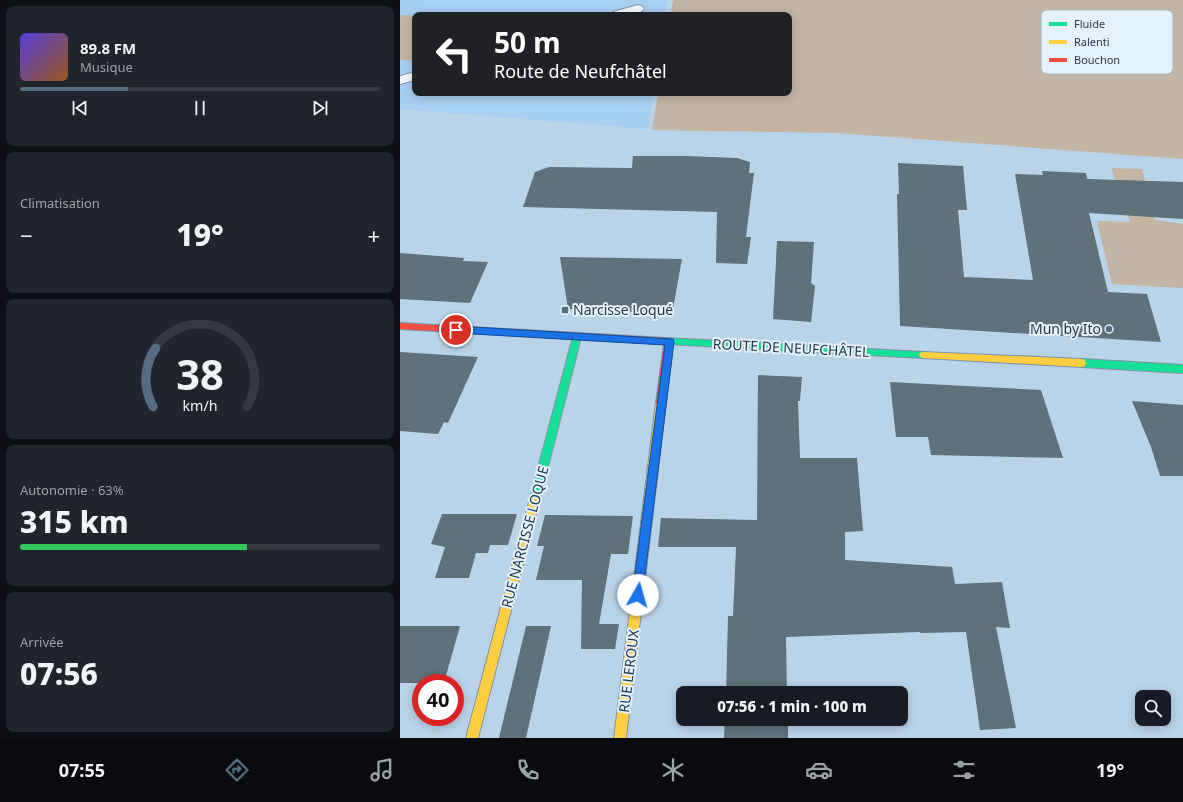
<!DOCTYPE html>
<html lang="fr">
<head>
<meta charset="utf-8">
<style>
	body { margin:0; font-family:"Noto Sans",sans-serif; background:#20242c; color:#f1f3f6; height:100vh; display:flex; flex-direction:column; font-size:15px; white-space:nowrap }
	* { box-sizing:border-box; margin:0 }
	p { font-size:13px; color:#9ea1a6 }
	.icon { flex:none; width:22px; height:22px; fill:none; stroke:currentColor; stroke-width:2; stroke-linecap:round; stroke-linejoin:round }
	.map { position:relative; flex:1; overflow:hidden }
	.panel { display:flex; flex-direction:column; gap:6px; padding:6px; background:#0d0f14; width:400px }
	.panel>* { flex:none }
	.guide { position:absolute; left:12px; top:12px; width:380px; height:84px; border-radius:8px; box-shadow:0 2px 10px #0003; background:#202124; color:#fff; overflow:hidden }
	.tools { position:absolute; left:735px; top:690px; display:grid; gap:8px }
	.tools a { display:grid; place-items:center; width:36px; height:36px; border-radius:8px; background:#171b24; box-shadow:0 2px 10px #0003; font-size:20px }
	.speed { position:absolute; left:12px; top:674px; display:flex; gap:8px; font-size:20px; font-weight:700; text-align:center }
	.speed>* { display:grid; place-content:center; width:52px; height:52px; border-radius:50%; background:#171b24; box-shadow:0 2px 10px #0003; line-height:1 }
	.speed .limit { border:6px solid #d22; background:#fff; color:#111 }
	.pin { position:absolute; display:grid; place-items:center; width:34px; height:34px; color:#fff; margin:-17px; border:2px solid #fff; border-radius:50%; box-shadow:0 1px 4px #0007 }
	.me { position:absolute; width:44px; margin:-22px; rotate:7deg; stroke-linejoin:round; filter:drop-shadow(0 0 3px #0008) }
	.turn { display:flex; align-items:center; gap:14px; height:84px; padding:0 16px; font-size:18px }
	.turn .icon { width:52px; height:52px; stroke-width:2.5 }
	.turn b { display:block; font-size:28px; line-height:34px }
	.big { font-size:30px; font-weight:800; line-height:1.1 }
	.panel .tile { flex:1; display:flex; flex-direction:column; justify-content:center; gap:6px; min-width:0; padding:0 14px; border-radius:8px; background:#20242c }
	.panel .dial { align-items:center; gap:0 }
	.dial svg { height:104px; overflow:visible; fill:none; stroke:#363941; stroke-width:7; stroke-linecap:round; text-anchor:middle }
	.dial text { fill:#f1f3f6; stroke:none }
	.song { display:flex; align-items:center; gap:12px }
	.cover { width:48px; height:48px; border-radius:6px; background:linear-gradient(135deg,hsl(250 70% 55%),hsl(30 70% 35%)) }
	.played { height:4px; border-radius:2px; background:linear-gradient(90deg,#546d81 30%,#363941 30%) }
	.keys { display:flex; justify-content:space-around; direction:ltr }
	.heat { display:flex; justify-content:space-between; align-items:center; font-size:22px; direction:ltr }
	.charge { height:6px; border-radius:3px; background:linear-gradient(90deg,#34c759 63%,#363941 0) }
	.trip { position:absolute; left:276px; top:686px; width:232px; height:40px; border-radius:8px; background:#171b24; box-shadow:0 2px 10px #0003; font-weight:800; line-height:40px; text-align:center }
	.tab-bar { display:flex; height:64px; justify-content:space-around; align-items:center; background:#090b0e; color:#9ea1a6 }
	.tab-bar .icon { width:28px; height:28px }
	.tab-bar .selected { color:#546d81 }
	.tab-bar b { font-size:18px; color:#f1f3f6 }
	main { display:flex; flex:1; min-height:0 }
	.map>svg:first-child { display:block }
	.built { fill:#a7cff1 }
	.green { fill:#c4b4a3 }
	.building { fill:#5f7179 }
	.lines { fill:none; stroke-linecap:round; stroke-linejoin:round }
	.lane-casing { stroke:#7d94a6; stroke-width:2 }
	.fast-casing { stroke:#7d94a6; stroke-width:2 }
	.slow-casing { stroke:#7d94a6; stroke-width:2 }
	.jam-casing { stroke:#7d94a6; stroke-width:2 }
	.lane { fill:#f4f8fc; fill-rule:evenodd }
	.fast { fill:#16e098; fill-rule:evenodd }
	.slow { fill:#ffcf43; fill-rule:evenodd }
	.jam { fill:#f24e42; fill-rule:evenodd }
	.route { fill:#1a73e8; stroke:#114b97 }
	.poi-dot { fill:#546d81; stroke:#e5f1fb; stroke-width:1.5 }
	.labels { text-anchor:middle; stroke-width:4; stroke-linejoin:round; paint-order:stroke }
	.poi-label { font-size:14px; fill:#1e364a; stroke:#e5f1fb; text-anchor:start }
	.street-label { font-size:14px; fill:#1e364a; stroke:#e5f1fb }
	.key { fill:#e5f1fb; stroke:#a9b9c6; stroke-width:1 }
	.key-label { font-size:11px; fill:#1e364a }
</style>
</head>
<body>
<main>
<section class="panel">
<div class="tile">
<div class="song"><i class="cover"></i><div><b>89.8 FM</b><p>Musique</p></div></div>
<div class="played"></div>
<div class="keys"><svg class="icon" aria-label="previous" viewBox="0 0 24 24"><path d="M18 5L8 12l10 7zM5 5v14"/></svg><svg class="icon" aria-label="pause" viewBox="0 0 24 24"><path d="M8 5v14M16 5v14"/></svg><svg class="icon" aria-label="next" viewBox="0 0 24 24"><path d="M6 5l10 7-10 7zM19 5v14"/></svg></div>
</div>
<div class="tile"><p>Climatisation</p>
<div class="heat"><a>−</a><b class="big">19°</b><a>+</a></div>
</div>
<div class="tile dial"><svg viewBox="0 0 100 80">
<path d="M14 69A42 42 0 1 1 86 69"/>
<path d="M14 69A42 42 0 0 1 16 24" stroke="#546d81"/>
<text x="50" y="56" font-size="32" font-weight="700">38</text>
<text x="50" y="72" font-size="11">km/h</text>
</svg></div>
<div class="tile"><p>Autonomie · 63%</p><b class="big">315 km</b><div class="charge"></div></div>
<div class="tile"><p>Arrivée</p><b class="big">07:56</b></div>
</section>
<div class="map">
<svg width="783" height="738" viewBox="0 0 783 738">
	<rect width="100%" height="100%" fill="#b9d3e8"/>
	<path class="built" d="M0 0H267L265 15H15V93H253L248 129 0 109Z"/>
	<g class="green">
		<path d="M273 0H783V159L437 133 252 130 258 93H389V15H271Z"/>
		<path d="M0 15 15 16V61L0 60Z"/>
		<path d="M711 168 742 169 755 220 783 224V288L712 284 697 221 730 222Z"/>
	</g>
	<g class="building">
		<path d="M233 156H286L337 158 350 162 349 173H354L346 237H351L347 264 316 263 317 212 123 207 135 172 149 167 232 168Z"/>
		<path d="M498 163 563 166 567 210H558L564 277 633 280 615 174 643 175 642 171 686 173 687 179 783 182V219L689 213 708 292 747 294 761 342 500 326 497 194H499Z"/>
		<path d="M377 241 414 242 411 283 415 286 411 322 373 319Z"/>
		<path d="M0 253 64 258 63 261 88 262 70 303 0 299Z"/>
		<path d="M160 257 282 259 272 314 168 309Z"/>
		<path d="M0 352 78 357 48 423 44 422 38 434 0 431Z"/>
		<path d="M358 375 402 377 400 401H398L400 458H457L463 531 445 532V560L552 567 555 584 602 582 610 628 596 627 616 728 580 730 566 632 520 633V632L386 637 387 693H326L328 616H333L336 547H258L261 518 357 520Z"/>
		<path d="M490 382 641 390 663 458 531 455 528 437H496Z"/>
		<path d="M732 401 783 405V476H760L751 447Z"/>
		<path d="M42 514H117L108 545H90L88 553H76L69 578H35L45 547 31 544Z"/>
		<path d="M145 515 233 516 228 554H211L199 624H219L215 649H181L182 580H136L144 546H137Z"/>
		<path d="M0 626H60L44 683H0Z"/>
		<path d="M126 626H151L126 738H99Z"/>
		<path d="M325 719H388V738H324Z"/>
	</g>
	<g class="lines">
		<defs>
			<g id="lane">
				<path d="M238 5 242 6 244 9C237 17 221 15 211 15L213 12Z"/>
				<path d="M15 72V80L0 84V76Z"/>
			</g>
			<g id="fast">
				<path d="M177 334 181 337 139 502 138 505 134 507 130 505 129 502 173 337Z"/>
				<path d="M266 338 523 352 526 353 527 355 526 357 523 358 266 344 262 341Z"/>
				<path d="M682 359 783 365V373L682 367 679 366 678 363 679 360Z"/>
			</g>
			<g id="slow">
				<path d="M523 352 682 359 685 360 686 363 685 366 682 367 523 358 520 357 519 355 520 353Z"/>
				<path d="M261 399 264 400 266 403 226 738H214L256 403 258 400Z"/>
				<path d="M134 497 138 499 139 502 78 738H66L129 502 130 499Z"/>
			</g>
			<path id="jam" d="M0 323 266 338 272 340 273 342 266 403 264 406H258L256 403 264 344 0 329Z"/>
		</defs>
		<use href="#lane" class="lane-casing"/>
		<use href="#fast" class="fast-casing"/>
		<use href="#slow" class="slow-casing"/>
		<use href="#jam" class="jam-casing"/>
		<use href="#lane" class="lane"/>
		<use href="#fast" class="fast"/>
		<use href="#slow" class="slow"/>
		<use href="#jam" class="jam"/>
	</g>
	<path class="route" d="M56 326 273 339 274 342 242 599 238 601 234 599 232 595 265 345 56 333 52 330Z"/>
	<g class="poi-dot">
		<rect x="161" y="306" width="8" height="8" rx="2"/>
		<circle cx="709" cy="329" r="4"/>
	</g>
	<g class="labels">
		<g class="poi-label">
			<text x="173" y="315">Narcisse Loqué</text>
			<text x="701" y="334" text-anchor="end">Mun by Ito</text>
		</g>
		<g class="street-label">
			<text transform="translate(391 348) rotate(3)" y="5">ROUTE DE NEUFCHÂTEL</text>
			<text transform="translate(125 537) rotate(-75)" y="5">RUE NARCISSE LOQUE</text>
			<text transform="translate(229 671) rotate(-83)" y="5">RUE LEROUX</text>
		</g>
	</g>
	<rect x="641" y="10" width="132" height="64" rx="6" class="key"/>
	<rect x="649" y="22" width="18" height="4" fill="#16e098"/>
	<rect x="649" y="40" width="18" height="4" fill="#ffcf43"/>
	<rect x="649" y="58" width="18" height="4" fill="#f24e42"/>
	<g class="key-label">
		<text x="674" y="28">Fluide</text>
		<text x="674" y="46">Ralenti</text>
		<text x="674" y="64">Bouchon</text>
	</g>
</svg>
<div class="tools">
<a><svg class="icon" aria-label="search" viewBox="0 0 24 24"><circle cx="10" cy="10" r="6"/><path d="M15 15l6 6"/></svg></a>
</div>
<div class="speed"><div class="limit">40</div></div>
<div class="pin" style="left:56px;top:330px;background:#d93025"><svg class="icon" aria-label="arrive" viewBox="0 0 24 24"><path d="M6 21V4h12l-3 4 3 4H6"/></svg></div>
<svg class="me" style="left:238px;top:595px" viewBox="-20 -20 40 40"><circle r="19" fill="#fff"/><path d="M0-13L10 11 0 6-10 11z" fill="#1a73e8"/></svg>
<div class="trip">07:56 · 1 min · 100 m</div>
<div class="guide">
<div class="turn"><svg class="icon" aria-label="left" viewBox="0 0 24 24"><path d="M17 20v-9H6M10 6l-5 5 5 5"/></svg><div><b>50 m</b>Route de Neufchâtel</div></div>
</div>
</div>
</main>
<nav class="tab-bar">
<b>07:55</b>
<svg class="icon selected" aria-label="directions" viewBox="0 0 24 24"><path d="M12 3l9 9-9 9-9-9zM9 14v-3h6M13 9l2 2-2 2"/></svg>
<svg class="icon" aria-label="music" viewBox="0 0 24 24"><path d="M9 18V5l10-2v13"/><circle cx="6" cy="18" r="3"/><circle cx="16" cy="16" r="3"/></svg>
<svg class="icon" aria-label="phone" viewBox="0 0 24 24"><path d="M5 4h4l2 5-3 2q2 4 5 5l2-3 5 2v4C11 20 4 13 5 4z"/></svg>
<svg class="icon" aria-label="climate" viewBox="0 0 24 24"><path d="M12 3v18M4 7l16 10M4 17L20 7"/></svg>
<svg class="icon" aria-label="car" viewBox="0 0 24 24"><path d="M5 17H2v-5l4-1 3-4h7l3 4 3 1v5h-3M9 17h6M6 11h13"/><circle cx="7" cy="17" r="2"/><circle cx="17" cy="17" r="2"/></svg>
<svg class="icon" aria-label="filters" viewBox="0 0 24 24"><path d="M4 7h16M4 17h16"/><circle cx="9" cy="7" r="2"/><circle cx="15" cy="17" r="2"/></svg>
<b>19°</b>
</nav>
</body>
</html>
